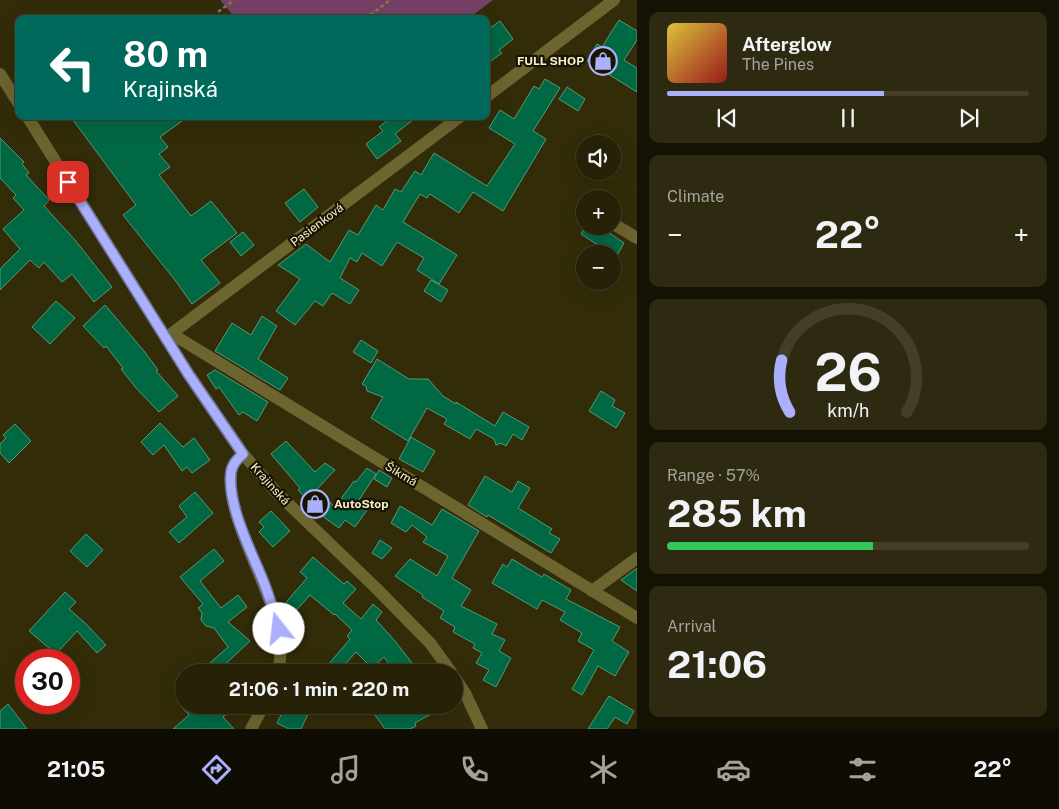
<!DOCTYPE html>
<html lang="en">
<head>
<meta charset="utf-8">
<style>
	body { margin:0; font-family:"Public Sans",sans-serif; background:#2e2911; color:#f1f3f6; height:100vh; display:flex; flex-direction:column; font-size:19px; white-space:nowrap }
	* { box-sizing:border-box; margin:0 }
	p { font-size:16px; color:#a4a39b }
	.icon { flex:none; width:28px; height:28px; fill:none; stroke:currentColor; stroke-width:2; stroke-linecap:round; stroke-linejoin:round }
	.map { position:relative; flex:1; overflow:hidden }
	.details { display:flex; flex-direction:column; gap:12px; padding:12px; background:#151204; width:422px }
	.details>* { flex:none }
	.hud { position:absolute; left:15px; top:15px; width:475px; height:105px; border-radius:10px; box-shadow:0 5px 20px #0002,0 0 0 1px #423e28; background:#00695c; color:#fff; overflow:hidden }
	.buttons { position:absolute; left:576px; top:135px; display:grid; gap:10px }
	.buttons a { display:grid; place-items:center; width:45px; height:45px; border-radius:50%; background:#262107; box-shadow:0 5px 20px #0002,0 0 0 1px #423e28; font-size:25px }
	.speed { position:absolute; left:15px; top:649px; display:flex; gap:10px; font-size:25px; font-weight:700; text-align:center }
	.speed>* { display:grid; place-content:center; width:65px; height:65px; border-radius:50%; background:#262107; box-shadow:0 5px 20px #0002,0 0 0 1px #423e28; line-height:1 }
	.speed .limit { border:8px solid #d22; background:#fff; color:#111 }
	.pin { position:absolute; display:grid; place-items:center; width:42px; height:42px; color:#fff; margin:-21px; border-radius:10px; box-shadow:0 2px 8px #0006 }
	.me { position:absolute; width:55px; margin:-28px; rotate:344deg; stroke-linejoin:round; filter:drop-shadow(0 0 4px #0008) }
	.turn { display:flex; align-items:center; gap:18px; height:105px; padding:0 25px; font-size:22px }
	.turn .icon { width:65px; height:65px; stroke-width:2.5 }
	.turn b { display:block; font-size:35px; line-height:42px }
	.big { font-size:38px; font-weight:700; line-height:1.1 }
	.details .widget { flex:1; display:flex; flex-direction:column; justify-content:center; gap:8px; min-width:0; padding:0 18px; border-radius:10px; background:#2e2911 }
	.details .dial { align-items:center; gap:0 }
	.dial svg { height:130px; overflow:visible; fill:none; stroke:#423e28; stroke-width:7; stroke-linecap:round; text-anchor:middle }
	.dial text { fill:#f1f3f6; stroke:none }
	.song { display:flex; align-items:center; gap:15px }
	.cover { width:60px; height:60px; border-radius:8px; background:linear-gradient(135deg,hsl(50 70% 55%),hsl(0 70% 35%)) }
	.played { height:5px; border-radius:2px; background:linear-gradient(90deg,#aab0fb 60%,#423e28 60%) }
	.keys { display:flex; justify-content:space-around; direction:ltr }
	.heat { display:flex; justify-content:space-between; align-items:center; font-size:28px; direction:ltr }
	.charge { height:8px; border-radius:4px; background:linear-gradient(90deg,#34c759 57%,#423e28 0) }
	.trip { position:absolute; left:175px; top:664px; width:288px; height:50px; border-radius:25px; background:#262107; box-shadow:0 5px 20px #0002,0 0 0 1px #423e28; font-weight:700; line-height:50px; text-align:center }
	.dock { display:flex; height:80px; justify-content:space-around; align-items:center; background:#0f0d03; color:#a4a39b }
	.dock .icon { width:35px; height:35px }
	.dock .active { color:#aab0fb }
	.dock b { font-size:22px; color:#f1f3f6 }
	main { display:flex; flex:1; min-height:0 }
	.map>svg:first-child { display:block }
	.green { fill:#773f65 }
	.building { fill:#006843; stroke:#569977 }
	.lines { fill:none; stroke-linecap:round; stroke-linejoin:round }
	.path { stroke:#7d7755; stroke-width:2.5; stroke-dasharray:4 2.5; stroke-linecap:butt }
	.minor { stroke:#6d6530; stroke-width:12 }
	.route-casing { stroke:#6e72a3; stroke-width:12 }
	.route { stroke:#aab0fb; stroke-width:9 }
	.labels { text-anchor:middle; stroke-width:4.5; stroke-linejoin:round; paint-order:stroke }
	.poi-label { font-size:12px; font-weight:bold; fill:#f6f1d0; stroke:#191400; text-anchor:end }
	.street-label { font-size:12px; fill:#f6f1d0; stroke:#191400 }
</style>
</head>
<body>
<main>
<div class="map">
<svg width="637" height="729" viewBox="0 0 637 729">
	<rect width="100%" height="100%" fill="#322c09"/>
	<path class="green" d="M220 0H493L468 19H236Z"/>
	<g class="building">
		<path d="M619 20 637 31V40L624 60 637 68V92L587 61 597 44 602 47Z"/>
		<path d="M500 21 513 39 499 50 502 53 491 61 489 57 486 59V31Z"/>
		<path d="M545 79 560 88 533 131 546 139 503 211 473 192 459 213 430 194 427 198 420 194 403 222 457 255 439 284 417 270 424 258 397 242 382 266 362 253 357 262 350 258 340 278 359 290 350 304 332 293 323 306 315 301 295 325 276 311 300 279 278 265 306 244 330 262 349 230 358 235 376 205 383 210 395 189 401 192 415 171 421 175 434 153 487 186 515 144 489 128 500 110 514 119 534 86 539 89Z"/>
		<path d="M567 87 585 99 578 111 559 99Z"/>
		<path d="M70 116H106L110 121 117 116H189L160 137 168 147 159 154 170 167 159 175 191 216 211 201 237 233 201 260 220 283 192 304 175 280 123 215 136 205Z"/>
		<path d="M393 116H418L395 134 401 141 377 159 366 144 383 131 379 127Z"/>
		<path d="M0 138 24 162 22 164 29 173 26 175 49 200 44 206 75 240 112 287 94 302 72 274 62 282 44 262 39 268 30 260 0 290V269L20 249 3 229 24 210 13 198 16 195 0 178Z"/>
		<path d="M304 189 318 207 300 222 285 203Z"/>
		<path d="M586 226H599L624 243 616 257 581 234Z"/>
		<path d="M243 232 254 245 241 256 230 242Z"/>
		<path d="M431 280 448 290 441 302 424 291Z"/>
		<path d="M56 301 75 318 50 344 32 327Z"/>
		<path d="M105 305 144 351 158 370 156 371 178 396 159 412 136 388 121 369 123 368 106 346 104 348 83 326Z"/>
		<path d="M262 316 277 326 258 359 288 378 280 390 215 351 232 323 251 335Z"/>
		<path d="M361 340 378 351 371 363 353 352Z"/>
		<path d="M377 359 409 379H428L443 396 456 404V402L495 426 503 412 529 427 522 440 513 434 506 446 501 443 496 445 494 439 476 429 470 439 444 424 447 419 427 408 408 441 371 418 383 397 367 391 366 386 362 384Z"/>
		<path d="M215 370 268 402 257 421 243 412 239 415 219 387 216 389 207 375Z"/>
		<path d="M601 391 615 400 612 406 625 413 616 428 589 411Z"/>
		<path d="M160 423 183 447 194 438 210 460 192 473 187 467 182 471 164 445 153 455 141 442Z"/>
		<path d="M15 424 31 441 9 463 0 453V444L6 438 3 435Z"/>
		<path d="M411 437 435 451 423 472 399 459Z"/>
		<path d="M286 441 315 472 325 463 335 470 316 490 335 507 354 481 356 482 367 468 376 474 357 503 367 510 355 527 345 520 339 528 325 518 298 490 300 488 271 454Z"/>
		<path d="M379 470 392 478 387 487 374 479Z"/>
		<path d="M485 476 512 492 518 481 530 488 518 508 552 529 549 533 560 539 551 553 488 515 487 517 468 505Z"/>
		<path d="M195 492 213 513 179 543 169 532 187 517 179 506Z"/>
		<path d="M400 506 432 525 442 509 479 531 452 578 471 590 461 606 497 624 492 634 505 640 499 651 511 658 496 687 483 680 489 670 476 663 482 653 473 648 475 644 453 632 455 627 440 618 444 611 422 597 423 595 395 576 410 559 437 576 448 556 423 542 427 537 412 525 406 532 391 523Z"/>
		<path d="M271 511 290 531 273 547 259 532 264 527 259 522Z"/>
		<path d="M86 534 103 550 87 567 70 551Z"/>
		<path d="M380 540 392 548 382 559 372 553Z"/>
		<path d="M214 549 224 561 200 581 221 608 238 595 247 607 228 622 250 641 217 672H200L228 647 214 628 206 626 201 620 202 613 198 608 203 604 180 577Z"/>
		<path d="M313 557 344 584 347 581 356 589 343 603 361 619 373 604 382 612 376 620 395 641 419 672H395L384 657 372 668 356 652 338 672H322L350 639 347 636 352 630 335 614 334 615 310 595 285 623 281 608 307 578 300 572Z"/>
		<path d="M512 559 542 577 544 574 571 590 566 599 620 627 612 641 629 652 615 676 598 666 582 695 572 689 594 650 578 641 582 633 560 620 565 612 542 600 537 609 492 583 503 564 507 567Z"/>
		<path d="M637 568V591L621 580Z"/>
		<path d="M65 592 76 602 69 609 85 623 106 645 97 653 77 631 56 654 29 631Z"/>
		<path d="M609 696 634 711 627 724 615 717 607 729H588Z"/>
		<path d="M8 704 27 729H0V711Z"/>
		<path d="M180 705H236L223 717 234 729H173L189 715Z"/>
		<path d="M286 705H293L309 712 301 729H289L277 723Z"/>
		<path d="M388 705H447L415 723 416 726 410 729H385L375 715Z"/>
	</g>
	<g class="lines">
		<g class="path">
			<path d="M218 12 234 0"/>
			<path d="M365 19 390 0"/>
		</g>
		<g class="minor">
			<path d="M0 74 19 104"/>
			<path d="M486 97 614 0"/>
			<path d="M27 116 189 375 243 454 276 492 376 588 430 643 451 672"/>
			<path d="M612 223 637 238"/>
			<path d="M172 334 637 618"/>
			<path d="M167 337 461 116"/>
			<path d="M243 454C237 459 232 464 231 473 226 516 268 582 278 627 282 642 281 658 278 672"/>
			<path d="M592 591 637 558"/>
			<path d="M454 677 465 693 482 729"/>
			<path d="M251 729 264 705"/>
		</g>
	</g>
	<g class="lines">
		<defs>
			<path id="route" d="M68 182 189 375 243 454C237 459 232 464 231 472 227 504 250 549 262 578 269 595 274 612 279 629"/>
		</defs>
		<use href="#route" class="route-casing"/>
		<use href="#route" class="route"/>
	</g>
	<defs>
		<symbol id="shop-ring" viewBox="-11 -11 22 22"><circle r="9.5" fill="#191400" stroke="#aab0fb" stroke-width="1.5"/><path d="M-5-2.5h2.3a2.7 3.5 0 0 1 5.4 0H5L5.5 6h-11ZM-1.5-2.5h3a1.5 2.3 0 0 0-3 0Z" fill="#aab0fb"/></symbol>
	</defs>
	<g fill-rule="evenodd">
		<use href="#shop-ring" x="587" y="45" width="32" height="32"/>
		<use href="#shop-ring" x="299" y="488" width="32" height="32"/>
	</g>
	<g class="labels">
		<g class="poi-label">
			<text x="584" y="65">FULL SHOP</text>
			<text x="334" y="508" text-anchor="start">AutoStop</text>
		</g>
		<g class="street-label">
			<text transform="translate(317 225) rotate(-37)" y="4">Pasienková</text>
			<text transform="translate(401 474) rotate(31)" y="4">Šikmá</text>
			<text transform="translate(270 484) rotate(48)" y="4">Krajinská</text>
		</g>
	</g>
</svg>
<div class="buttons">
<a><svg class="icon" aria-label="sound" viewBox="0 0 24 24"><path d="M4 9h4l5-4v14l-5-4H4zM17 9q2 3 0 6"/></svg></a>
<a>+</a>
<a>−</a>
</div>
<div class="speed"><div class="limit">30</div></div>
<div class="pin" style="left:68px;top:182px;background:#d93025"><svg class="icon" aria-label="arrive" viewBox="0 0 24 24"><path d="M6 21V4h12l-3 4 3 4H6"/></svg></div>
<svg class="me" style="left:279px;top:629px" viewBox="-20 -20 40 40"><circle r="19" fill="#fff"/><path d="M0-13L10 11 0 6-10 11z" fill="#aab0fb"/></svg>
<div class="trip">21:06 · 1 min · 220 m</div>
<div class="hud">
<div class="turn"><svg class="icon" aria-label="left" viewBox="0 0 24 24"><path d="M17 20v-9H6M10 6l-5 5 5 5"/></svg><div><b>80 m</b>Krajinská</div></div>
</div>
</div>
<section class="details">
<div class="widget">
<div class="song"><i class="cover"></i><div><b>Afterglow</b><p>The Pines</p></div></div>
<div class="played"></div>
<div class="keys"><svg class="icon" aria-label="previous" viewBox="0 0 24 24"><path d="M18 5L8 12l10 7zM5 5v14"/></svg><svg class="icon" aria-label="pause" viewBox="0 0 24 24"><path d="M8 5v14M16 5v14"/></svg><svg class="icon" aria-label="next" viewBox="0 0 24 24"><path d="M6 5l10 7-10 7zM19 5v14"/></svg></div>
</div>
<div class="widget"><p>Climate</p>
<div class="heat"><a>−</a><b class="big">22°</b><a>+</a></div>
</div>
<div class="widget dial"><svg viewBox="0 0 100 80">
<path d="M14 69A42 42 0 1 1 86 69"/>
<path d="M14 69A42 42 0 0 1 9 37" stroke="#aab0fb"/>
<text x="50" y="56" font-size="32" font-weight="700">26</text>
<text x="50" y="72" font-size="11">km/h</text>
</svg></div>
<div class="widget"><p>Range · 57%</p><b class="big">285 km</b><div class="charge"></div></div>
<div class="widget"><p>Arrival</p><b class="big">21:06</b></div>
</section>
</main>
<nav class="dock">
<b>21:05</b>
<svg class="icon active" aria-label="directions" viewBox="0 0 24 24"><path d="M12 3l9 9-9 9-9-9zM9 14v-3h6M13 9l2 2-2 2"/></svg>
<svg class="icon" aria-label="music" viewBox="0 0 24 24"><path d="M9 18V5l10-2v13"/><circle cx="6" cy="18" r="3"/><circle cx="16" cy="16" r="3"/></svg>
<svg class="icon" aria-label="phone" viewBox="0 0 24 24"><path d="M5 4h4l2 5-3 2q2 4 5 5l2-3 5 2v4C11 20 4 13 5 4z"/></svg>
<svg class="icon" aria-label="climate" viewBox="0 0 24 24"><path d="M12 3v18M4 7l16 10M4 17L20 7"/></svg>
<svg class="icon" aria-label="car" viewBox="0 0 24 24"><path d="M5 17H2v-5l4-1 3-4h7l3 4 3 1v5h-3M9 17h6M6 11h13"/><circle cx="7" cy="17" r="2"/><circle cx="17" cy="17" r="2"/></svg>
<svg class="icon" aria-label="filters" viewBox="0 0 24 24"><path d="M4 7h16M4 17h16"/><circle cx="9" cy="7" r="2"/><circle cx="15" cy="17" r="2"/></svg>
<b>22°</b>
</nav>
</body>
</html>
